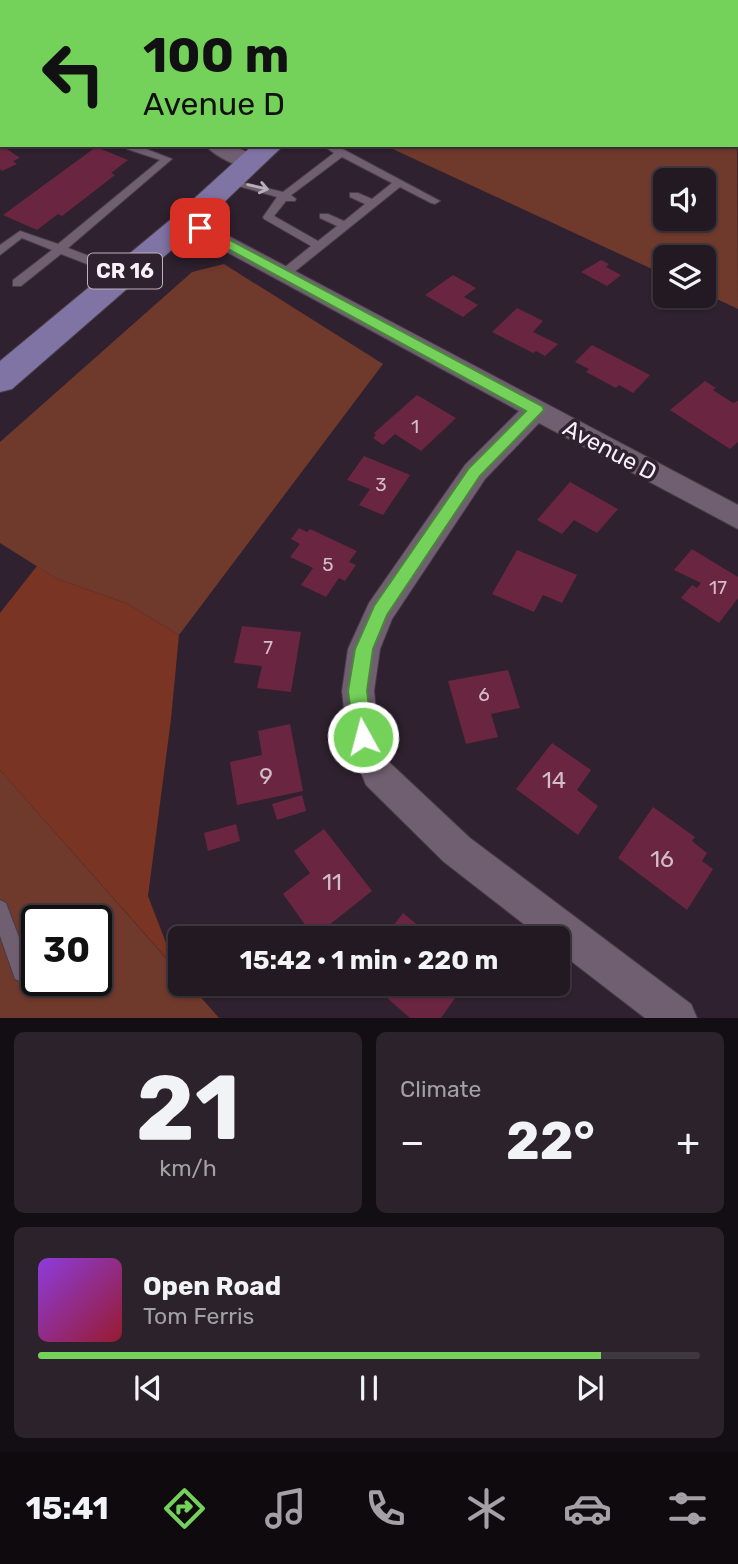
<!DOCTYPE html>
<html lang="en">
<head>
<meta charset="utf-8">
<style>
	body { margin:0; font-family:Rubik,sans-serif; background:#2b222b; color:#f1f3f6; height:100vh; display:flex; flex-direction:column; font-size:26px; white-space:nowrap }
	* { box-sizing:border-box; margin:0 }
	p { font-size:23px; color:#a3a0a6 }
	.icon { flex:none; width:38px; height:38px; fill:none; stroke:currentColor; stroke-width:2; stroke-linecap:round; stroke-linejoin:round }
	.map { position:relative; height:1018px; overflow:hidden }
	.panel { display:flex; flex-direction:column; gap:14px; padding:14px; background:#130e13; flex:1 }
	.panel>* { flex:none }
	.guide { position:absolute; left:0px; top:0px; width:738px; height:147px; box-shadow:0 2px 5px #0004,0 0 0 2px #403841; background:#74d25b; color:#111; overflow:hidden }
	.controls { position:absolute; left:653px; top:168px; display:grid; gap:14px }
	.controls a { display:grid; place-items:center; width:63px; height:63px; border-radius:10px; background:#231923; box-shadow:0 2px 5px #0004,0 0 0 2px #403841; font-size:35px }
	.speed { position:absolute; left:21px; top:905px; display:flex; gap:14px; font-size:35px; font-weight:700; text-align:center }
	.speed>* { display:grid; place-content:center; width:91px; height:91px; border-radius:50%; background:#231923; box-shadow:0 2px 5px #0004,0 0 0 2px #403841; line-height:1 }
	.speed .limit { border:4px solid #111; border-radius:10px; background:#fff; color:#111 }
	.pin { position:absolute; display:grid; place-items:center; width:60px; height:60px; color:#fff; margin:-30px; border-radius:14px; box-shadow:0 4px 10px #0006 }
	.me { position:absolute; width:77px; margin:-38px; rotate:353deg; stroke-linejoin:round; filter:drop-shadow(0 0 5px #0008) }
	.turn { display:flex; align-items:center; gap:24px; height:147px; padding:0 28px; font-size:32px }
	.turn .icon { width:91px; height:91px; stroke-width:2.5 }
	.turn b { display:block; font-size:49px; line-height:60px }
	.big { font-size:52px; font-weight:700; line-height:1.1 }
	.panel .tile { flex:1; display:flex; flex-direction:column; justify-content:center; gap:10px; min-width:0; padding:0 24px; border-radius:10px; background:#2b222b }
	.panel .dial { align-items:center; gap:0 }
	.dial b { font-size:91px; line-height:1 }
	.song { display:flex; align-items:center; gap:21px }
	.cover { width:84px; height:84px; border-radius:10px; background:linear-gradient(135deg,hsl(270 70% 55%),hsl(350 70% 35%)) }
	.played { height:7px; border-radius:4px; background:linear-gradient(90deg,#74d25b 85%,#403841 85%) }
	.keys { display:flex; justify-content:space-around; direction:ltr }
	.heat { display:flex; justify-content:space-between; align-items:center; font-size:38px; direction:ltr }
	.panel .tiles { flex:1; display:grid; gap:14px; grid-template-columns:1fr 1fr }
	.tile:last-child { grid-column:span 2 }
	.trip { position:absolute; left:168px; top:926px; width:402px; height:70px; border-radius:10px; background:#231923; box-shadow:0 2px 5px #0004,0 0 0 2px #403841; font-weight:700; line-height:70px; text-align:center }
	.tabs { display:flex; height:112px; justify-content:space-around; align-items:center; background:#0e0a0e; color:#a3a0a6 }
	.tabs .icon { width:49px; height:49px }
	.tabs .current { color:#74d25b }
	.tabs b { font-size:32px; color:#f1f3f6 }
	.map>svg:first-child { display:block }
	.green { fill:#6f392c; fill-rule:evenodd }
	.forest { fill:#793423 }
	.building { fill:#6a2640 }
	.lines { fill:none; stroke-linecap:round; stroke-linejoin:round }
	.service-casing { stroke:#483c48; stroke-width:2 }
	.minor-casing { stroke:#483c48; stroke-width:2 }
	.primary-casing { stroke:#483c48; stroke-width:2 }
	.service { fill:#6f5f70; fill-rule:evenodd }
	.minor { fill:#6f5f70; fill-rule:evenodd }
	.primary { fill:#8074a4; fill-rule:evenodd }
	.oneway { stroke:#baaebb }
	.route { fill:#74d25b; stroke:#4b883b; stroke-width:2 }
	.labels { text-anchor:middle; stroke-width:7; stroke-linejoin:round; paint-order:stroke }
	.number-label { font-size:19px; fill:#d4bdca }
	.shield { fill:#2f212f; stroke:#bcb1bc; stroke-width:2 }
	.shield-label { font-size:21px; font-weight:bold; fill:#f8eff8 }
	.street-label { font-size:23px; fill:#f8eff8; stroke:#2f212f }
	.near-number-label { font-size:23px; fill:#d4bdca }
</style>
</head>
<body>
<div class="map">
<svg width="738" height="1018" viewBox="0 0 738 1018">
	<rect width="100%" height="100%" fill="#2f212f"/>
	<g class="green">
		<path d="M51 0H391L396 2H54Z"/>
		<path d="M737 134 738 309 704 293V257H665V275L384 145H737ZM665 180H704V219H665Z"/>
		<path d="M224 264 383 364 179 635 126 603 57 579 0 543V442L192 272Z"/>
		<path d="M0 770 180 974V984H189L219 1018H0ZM37 920H96V980H37Z"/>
	</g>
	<path class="forest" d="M37 566 57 579 126 603 179 635 171 719 148 896 176 969 0 770V613Z"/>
	<g class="building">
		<path d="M4 147 20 158 13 161 17 164 2 171 0 169V149Z"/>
		<path d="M96 147 128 160 111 173 115 175 62 216 58 214 37 230 3 215Z"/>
		<path d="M601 260 609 264 606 267 621 275 607 286 581 272Z"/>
		<path d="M453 275 476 288 464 297 478 305 463 317 425 295Z"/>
		<path d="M517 308 543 321 533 332 558 344 545 356 536 351 533 353 492 332Z"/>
		<path d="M592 345 650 375 633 393 619 385 616 388 586 372 589 369 575 362Z"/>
		<path d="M705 381 716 388 713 390 733 403 738 401V442L730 449 670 410Z"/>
		<path d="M417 395 456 418 421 451 395 434 383 445 373 438 376 435 374 433Z"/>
		<path d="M364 456 410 475 383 515 359 505 370 489 347 480Z"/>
		<path d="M570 482 618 509 597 533 574 520 562 534 537 520Z"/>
		<path d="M299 528 307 532 310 529 357 551 349 562 356 565 345 581 339 578 326 597 301 585 313 568 290 557 300 544 291 539Z"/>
		<path d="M692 549 738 577V598L719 623 681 598 692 585 697 588 701 583 674 570Z"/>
		<path d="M517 550 577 575 562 603 543 595 534 612 492 594Z"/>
		<path d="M242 626 301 632 291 692 257 688 262 666 234 663Z"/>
		<path d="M508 670 520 708 491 714 498 737 466 744 448 681Z"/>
		<path d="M290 724 303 791 237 805 230 762 262 755 258 731Z"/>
		<path d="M552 743 591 770 577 790 598 806 578 835 516 789Z"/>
		<path d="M302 795 306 811 277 820 272 804Z"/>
		<path d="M653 807 695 837 692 841 707 853 702 861 713 869 687 910 618 858Z"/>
		<path d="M236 824 240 841 208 851 204 833Z"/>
		<path d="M324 829 372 891 314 937 283 894 310 873 294 851Z"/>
		<path d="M403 913 433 938H384Z"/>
		<path d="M397 984H465L441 1018H410L386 997Z"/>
	</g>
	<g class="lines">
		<defs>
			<g id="service">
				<path d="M127 145H136L172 159 68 248 126 270V276H118L61 254 21 286H13V280L52 250 22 238 0 255V245L20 231 58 244 160 160 127 149Z"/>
				<path d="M322 145H335L440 201 435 204 431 203 400 187 288 277H280V271L311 246 264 219 263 217 277 197 224 182 229 179 283 192 334 153ZM342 157 392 183 372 199 358 193H350V197L365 204 344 221 328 214H320V218L337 226 318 241 274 216 286 201H295L296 199 291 195 294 193Z"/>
				<path d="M0 900 6 903 32 972 29 979 22 982 15 979 0 936Z"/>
			</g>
			<g id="minor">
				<path d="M611 0H631L632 2H612Z"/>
				<rect x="737" y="35" width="1" height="11"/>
				<rect x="0" y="89" width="2" height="12"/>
				<path d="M205 145C225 145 247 146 260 163L257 167C243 171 215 157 205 145Z"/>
				<path d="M187 214 738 505V529L539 423 485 479 392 619 380 649 374 691 379 737 390 763 470 838 691 1004 697 1018H645L558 951V938H542L444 862 366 785 347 737 342 691 348 649 369 603 465 465 519 411 179 226 176 221 179 216Z"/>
			</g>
			<g id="primary">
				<path d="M425 0H449L423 2Z"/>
				<path d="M253 145H284L198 227 12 389 0 392V361L176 215Z"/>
			</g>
		</defs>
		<use href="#service" class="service-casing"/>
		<use href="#minor" class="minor-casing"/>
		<use href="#primary" class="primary-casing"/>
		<use href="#service" class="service"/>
		<use href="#minor" class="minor"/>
		<use href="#primary" class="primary"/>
	</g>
	<defs><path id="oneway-shaft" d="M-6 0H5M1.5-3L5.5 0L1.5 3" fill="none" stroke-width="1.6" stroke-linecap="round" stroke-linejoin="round" transform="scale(1.75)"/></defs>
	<use class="oneway" href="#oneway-shaft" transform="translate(258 187) rotate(13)"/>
	<path class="route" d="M200 224 542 406 544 410 480 476 387 615 373 649 367 691 373 737 370 743 363 746 357 743 354 737 348 691 355 649 374 606 469 468 526 411 195 231 194 228Z"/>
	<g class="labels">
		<g class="number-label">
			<text x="415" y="433">1</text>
			<text x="381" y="491">3</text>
			<text x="328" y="571">5</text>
			<text x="718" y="594">17</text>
			<text x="268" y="654">7</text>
			<text x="484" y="701">6</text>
		</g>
		<rect class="shield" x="88" y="253.5" width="74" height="35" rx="5"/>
		<g class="shield-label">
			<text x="125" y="278">CR 16</text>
		</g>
		<g class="street-label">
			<text transform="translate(610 450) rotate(28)" y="8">Avenue D</text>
		</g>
		<g class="near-number-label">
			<text x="266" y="784">9</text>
			<text x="554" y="788">14</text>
			<text x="662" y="867">16</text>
			<text x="332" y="890">11</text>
		</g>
	</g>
</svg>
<div class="controls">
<a><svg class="icon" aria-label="sound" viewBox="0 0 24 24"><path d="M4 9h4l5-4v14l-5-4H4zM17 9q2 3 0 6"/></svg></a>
<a><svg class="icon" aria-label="layers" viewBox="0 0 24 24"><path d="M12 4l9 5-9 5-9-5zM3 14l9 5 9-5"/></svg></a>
</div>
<div class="speed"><div class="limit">30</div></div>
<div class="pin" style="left:200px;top:228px;background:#d93025"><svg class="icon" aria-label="arrive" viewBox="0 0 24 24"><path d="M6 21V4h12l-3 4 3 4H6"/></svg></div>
<svg class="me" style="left:363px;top:737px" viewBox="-20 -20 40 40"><circle r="17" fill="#74d25b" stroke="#fff" stroke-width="3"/><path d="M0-11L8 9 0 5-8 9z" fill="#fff"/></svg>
<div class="trip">15:42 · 1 min · 220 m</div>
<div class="guide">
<div class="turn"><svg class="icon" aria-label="left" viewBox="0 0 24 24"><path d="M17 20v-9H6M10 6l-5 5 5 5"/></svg><div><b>100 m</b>Avenue D</div></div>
</div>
</div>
<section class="panel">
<div class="tiles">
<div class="tile dial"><b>21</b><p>km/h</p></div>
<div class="tile"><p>Climate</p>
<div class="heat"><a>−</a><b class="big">22°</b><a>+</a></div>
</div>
<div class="tile">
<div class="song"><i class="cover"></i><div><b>Open Road</b><p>Tom Ferris</p></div></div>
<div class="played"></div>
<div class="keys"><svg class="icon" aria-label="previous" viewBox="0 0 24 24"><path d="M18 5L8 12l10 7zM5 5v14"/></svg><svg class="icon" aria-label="pause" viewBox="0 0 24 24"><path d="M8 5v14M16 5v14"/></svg><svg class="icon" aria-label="next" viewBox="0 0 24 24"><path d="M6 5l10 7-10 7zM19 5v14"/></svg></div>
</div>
</div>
</section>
<nav class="tabs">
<b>15:41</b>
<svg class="icon current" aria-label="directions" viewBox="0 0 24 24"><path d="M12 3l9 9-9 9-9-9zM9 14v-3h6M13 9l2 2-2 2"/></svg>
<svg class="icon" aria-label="music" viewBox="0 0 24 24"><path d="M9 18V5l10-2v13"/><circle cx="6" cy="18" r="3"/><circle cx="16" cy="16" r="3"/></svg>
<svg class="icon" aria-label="phone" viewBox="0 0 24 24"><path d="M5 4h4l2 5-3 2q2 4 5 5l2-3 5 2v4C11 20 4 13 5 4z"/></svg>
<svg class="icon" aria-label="climate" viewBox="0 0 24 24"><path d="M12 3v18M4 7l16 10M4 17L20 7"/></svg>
<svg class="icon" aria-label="car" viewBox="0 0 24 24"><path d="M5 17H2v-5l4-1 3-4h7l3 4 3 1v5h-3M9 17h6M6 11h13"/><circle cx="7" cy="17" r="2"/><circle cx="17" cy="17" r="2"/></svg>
<svg class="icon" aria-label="filters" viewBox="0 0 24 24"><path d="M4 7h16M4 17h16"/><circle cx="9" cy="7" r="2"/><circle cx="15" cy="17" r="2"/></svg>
</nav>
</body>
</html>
